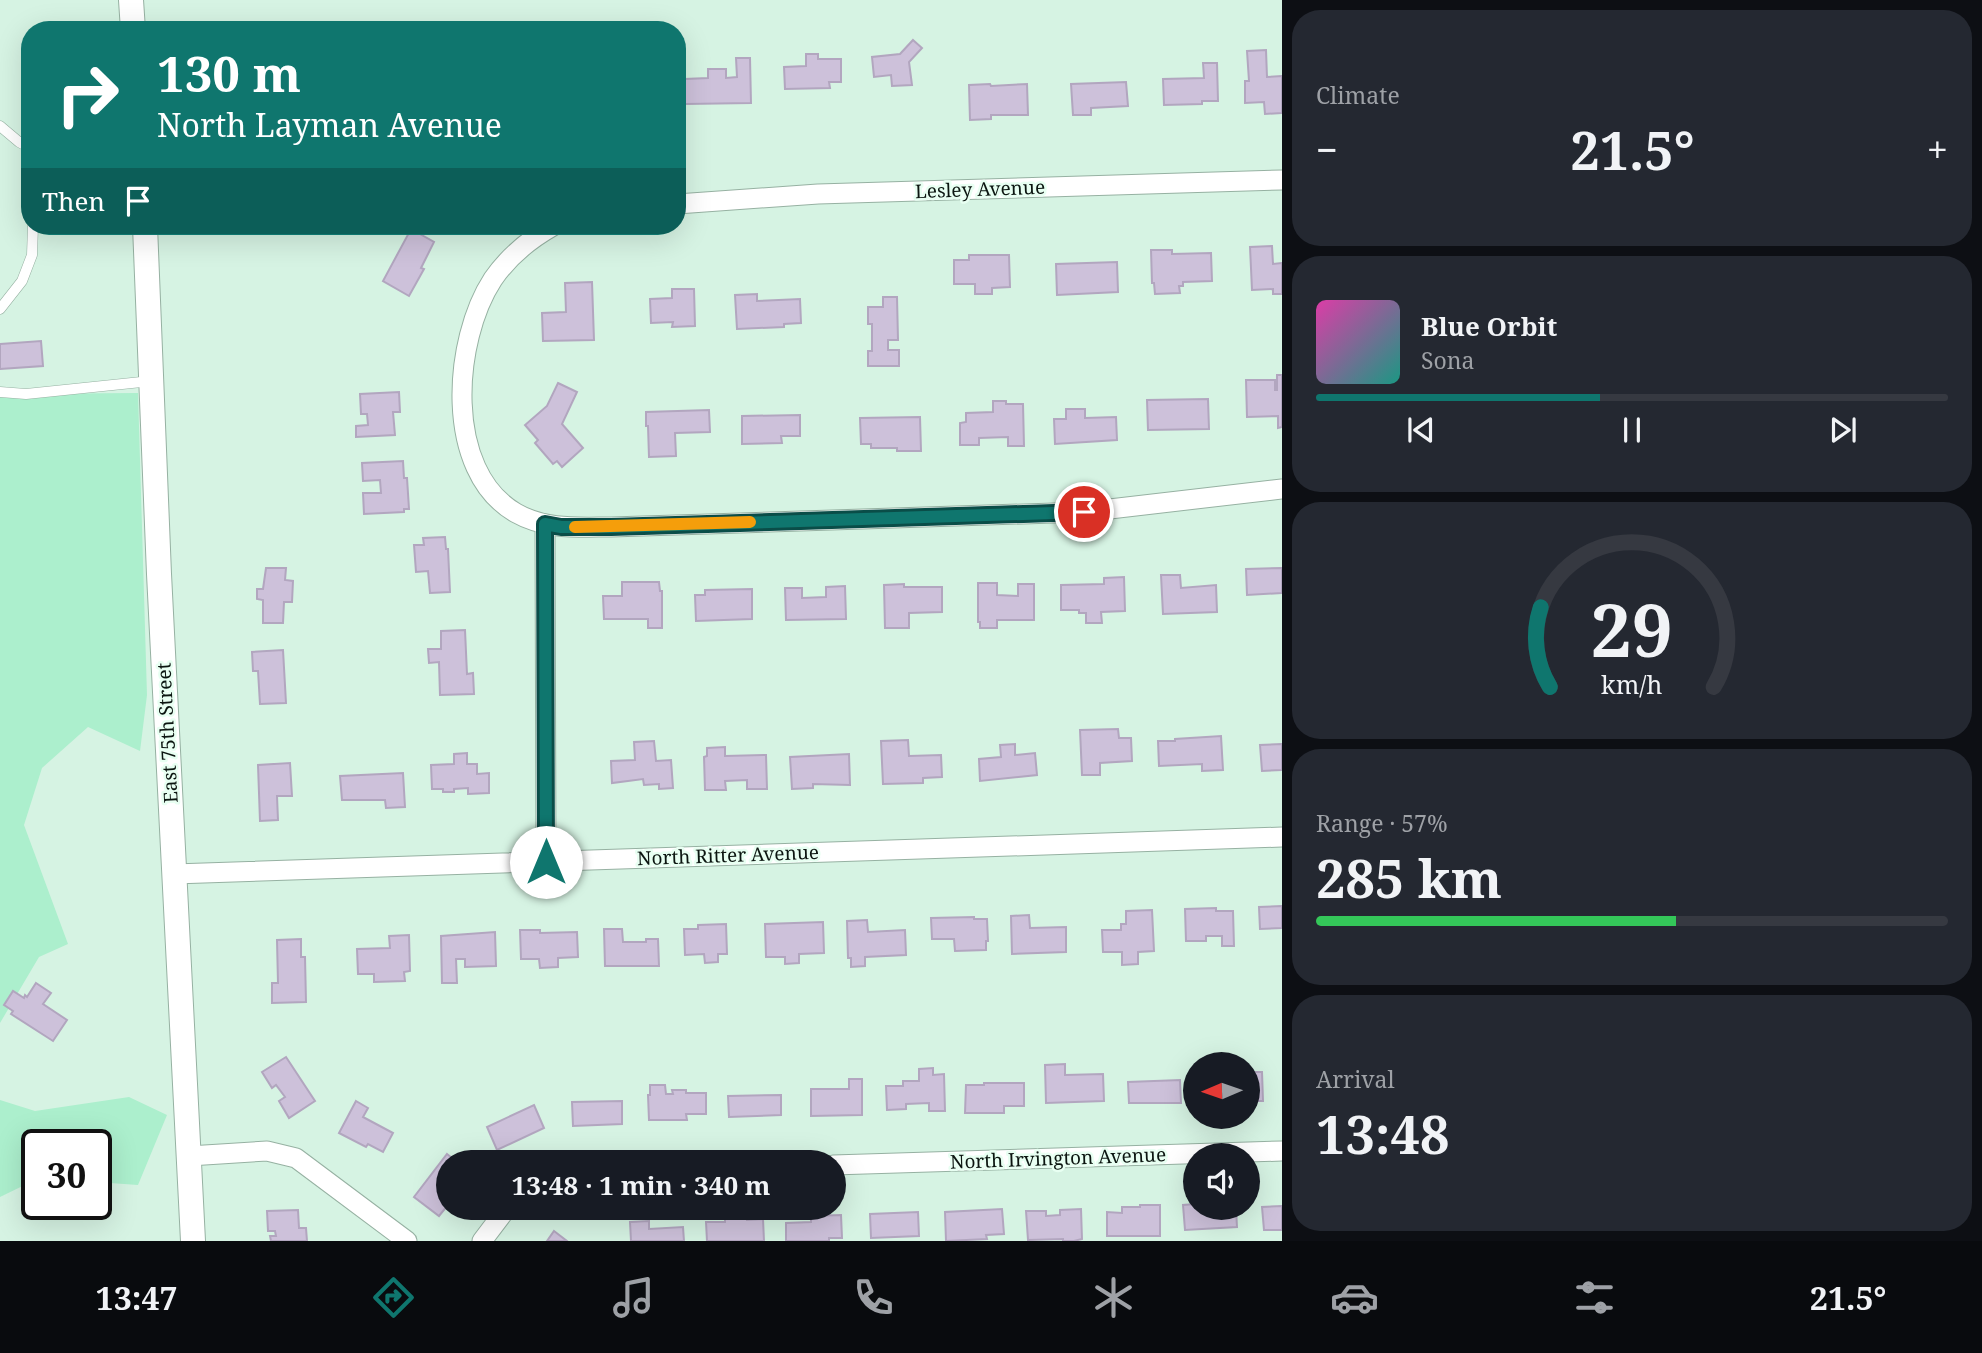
<!DOCTYPE html>
<html lang="en">
<head>
<meta charset="utf-8">
<style>
	body { margin:0; font-family:"Noto Serif",serif; background:#242831; color:#f1f3f6; height:100vh; display:flex; flex-direction:column; font-size:26px; white-space:nowrap }
	* { box-sizing:border-box; margin:0 }
	p { font-size:23px; color:#9ea1a6 }
	.icon { flex:none; width:38px; height:38px; fill:none; stroke:currentColor; stroke-width:2; stroke-linecap:round; stroke-linejoin:round }
	.map { position:relative; flex:1; overflow:hidden }
	.sheet { display:flex; flex-direction:column; gap:10px; padding:10px; background:#0d0f14; width:700px }
	.sheet>* { flex:none }
	.banner { position:absolute; left:21px; top:21px; width:665px; height:214px; border-radius:28px; box-shadow:0 7px 28px #0002; background:#0f766e; color:#fff; overflow:hidden }
	.needle { width:46px; rotate:268deg }
	.buttons { position:absolute; left:1183px; top:1052px; display:grid; gap:14px }
	.buttons a { display:grid; place-items:center; width:77px; height:77px; border-radius:50%; background:#171b24; box-shadow:0 7px 28px #0002; font-size:35px }
	.speed { position:absolute; left:21px; top:1129px; display:flex; gap:14px; font-size:35px; font-weight:700; text-align:center }
	.speed>* { display:grid; place-content:center; width:91px; height:91px; border-radius:50%; background:#171b24; box-shadow:0 7px 28px #0002; line-height:1 }
	.speed .limit { border:4px solid #111; border-radius:10px; background:#fff; color:#111 }
	.pin { position:absolute; display:grid; place-items:center; width:60px; height:60px; color:#fff; margin:-30px; border:4px solid #fff; border-radius:50%; box-shadow:0 2px 7px #0007 }
	.me { position:absolute; width:77px; margin:-38px; rotate:0deg; stroke-linejoin:round; filter:drop-shadow(0 0 5px #0008) }
	.turn { display:flex; align-items:center; gap:24px; height:147px; padding:0 21px; font-size:32px }
	.turn .icon { width:91px; height:91px; stroke-width:2.5 }
	.turn b { display:block; font-size:49px; line-height:60px }
	.then { display:flex; align-items:center; height:66px; padding:0 21px; background:#0003; gap:14px; font-size:26px }
	.big { font-size:52px; font-weight:700; line-height:1.1 }
	.sheet .card { flex:1; display:flex; flex-direction:column; justify-content:center; gap:10px; min-width:0; padding:0 24px; border-radius:28px; background:#242831 }
	.sheet .dial { align-items:center; gap:0 }
	.dial svg { height:182px; overflow:visible; fill:none; stroke:#363941; stroke-width:7; stroke-linecap:round; text-anchor:middle }
	.dial text { fill:#f1f3f6; stroke:none }
	.song { display:flex; align-items:center; gap:21px }
	.cover { width:84px; height:84px; border-radius:10px; background:linear-gradient(135deg,hsl(320 70% 55%),hsl(170 70% 35%)) }
	.played { height:7px; border-radius:4px; background:linear-gradient(90deg,#0f766e 45%,#363941 45%) }
	.keys { display:flex; justify-content:space-around; direction:ltr }
	.heat { display:flex; justify-content:space-between; align-items:center; font-size:38px; direction:ltr }
	.charge { height:10px; border-radius:5px; background:linear-gradient(90deg,#34c759 57%,#363941 0) }
	.trip { position:absolute; left:436px; top:1150px; width:410px; height:70px; border-radius:35px; background:#171b24; box-shadow:0 7px 28px #0002; font-weight:700; line-height:70px; text-align:center }
	.menu { display:flex; height:112px; justify-content:space-around; align-items:center; background:#090b0e; color:#9ea1a6 }
	.menu .icon { width:49px; height:49px }
	.menu .current { color:#0f766e }
	.menu b { font-size:32px; color:#f1f3f6 }
	main { display:flex; flex:1; min-height:0 }
	.map>svg:first-child { display:block }
	.green { fill:#acefcd }
	.building { fill:#cdc1da; stroke:#b2a6bf; stroke-width:2 }
	.lines { fill:none; stroke-linecap:round; stroke-linejoin:round }
	.service-casing { stroke:#96b1a2; stroke-width:11 }
	.minor-casing { stroke:#96b1a2; stroke-width:21 }
	.tertiary-casing { stroke:#96b1a2; stroke-width:26 }
	.service { stroke:#fff; stroke-width:10 }
	.minor { stroke:#fff; stroke-width:19 }
	.tertiary { stroke:#fff; stroke-width:24 }
	.route-casing { stroke:#0a4d48; stroke-width:18 }
	.route { stroke:#0f766e; stroke-width:12 }
	.slow { stroke:#f59e0b; stroke-width:12 }
	.labels { text-anchor:middle; stroke-width:5; stroke-linejoin:round; paint-order:stroke }
	.street-label { font-size:19px; fill:#0b1510; stroke:#e8fff2 }
</style>
</head>
<body>
<main>
<div class="map">
<svg width="1282" height="1241" viewBox="0 0 1282 1241">
	<rect width="100%" height="100%" fill="#d6f3e3"/>
	<g class="green">
		<path d="M138 393 147 695 140 751 88 727 42 768 24 825 68 944 39 957 0 1023V394Z"/>
		<path d="M129 1097 167 1115 138 1185 96 1182V1144H37V1179L0 1197V1100L35 1111Z"/>
	</g>
	<g class="building">
		<path d="M913 40 922 48 909 62 912 85 892 86 891 75 874 77 872 57 900 54Z"/>
		<path d="M1266 50 1267 77 1282 76V113L1265 114 1264 102 1245 103V81H1249L1247 51Z"/>
		<path d="M806 54H818V59H841V82H829L830 88 785 89 784 67 806 66Z"/>
		<path d="M736 58H750L751 103 685 104V79L708 78V69H726V78L737 77Z"/>
		<path d="M1203 63H1217L1218 101H1202V104L1164 105 1163 79 1204 78Z"/>
		<path d="M1126 82 1128 106 1091 108V115H1073L1071 84Z"/>
		<path d="M990 84 991 86 1027 84 1028 115H991V119L970 120 969 85Z"/>
		<path d="M411 229 434 242 421 268 424 269 409 296 383 281Z"/>
		<path d="M1272 246 1273 264 1282 263V294H1273V289L1252 290 1250 247Z"/>
		<path d="M1151 250H1172V254L1211 253 1212 281 1183 282V286H1179L1180 293 1155 294 1154 283H1152Z"/>
		<path d="M969 255H1009L1010 287 992 288V294H975V284H954V260H969Z"/>
		<path d="M1117 262 1118 292 1057 295 1056 264Z"/>
		<path d="M592 282 594 340 543 341 542 313 566 312 565 283Z"/>
		<path d="M672 289H694L695 326 672 327 673 322 651 323 650 299 672 298Z"/>
		<path d="M757 294V301L800 299 801 323 784 324V327L737 329 735 295Z"/>
		<path d="M883 297H897L898 340H888V350H899V366H868V351H872V324H868V307H883Z"/>
		<path d="M41 341 43 366 0 369V344Z"/>
		<path d="M1277 375H1282V427L1278 428V416L1247 417 1246 380H1275V390H1277Z"/>
		<path d="M558 383 577 392 562 424 583 448 562 467 557 461 553 464 535 443 538 440 525 425 547 406Z"/>
		<path d="M399 392 400 412H393L395 435 356 437V426L368 425 367 414H361L360 394Z"/>
		<path d="M1208 399 1209 429 1148 430 1147 400Z"/>
		<path d="M993 401H1006V404H1023L1024 446H1008V437L979 438V445H960V423L966 422V413L993 412Z"/>
		<path d="M1066 409H1085V418L1116 417 1117 440 1055 444 1054 419H1066Z"/>
		<path d="M709 410 710 432 675 433 676 456 649 457 648 426H646V412Z"/>
		<path d="M800 415V436H781L782 443 742 444V416Z"/>
		<path d="M920 417 921 451H897V448H871V444H861L860 418Z"/>
		<path d="M403 461 404 478H407L409 509H404V512L364 514 363 493H381L380 480 363 481 362 463Z"/>
		<path d="M445 537 446 549H448L450 592 430 593 428 571 416 572 414 545H424L423 538Z"/>
		<path d="M266 568H286L285 580 293 581 292 602H284L283 623H263V600L257 599V589H263Z"/>
		<path d="M1282 568V593L1247 595 1246 569Z"/>
		<path d="M1161 575H1180L1181 588 1216 585 1217 612 1163 614Z"/>
		<path d="M1124 577 1125 611 1101 612 1102 623H1086V613H1079V610H1061V585L1104 584V578Z"/>
		<path d="M622 582H659L660 591H662V628H648V619H604L603 596H622Z"/>
		<path d="M978 583H997V595L1018 596V584H1034V620H997V628H980V622H978Z"/>
		<path d="M904 584V587H942V612L909 613V628H885L884 585Z"/>
		<path d="M845 586 846 619 786 620 785 588H802V598L826 597V587Z"/>
		<path d="M752 589V619L696 621 695 595H705V590Z"/>
		<path d="M465 630 467 674 473 673 474 694 440 695 439 662 429 663 428 649H441V631Z"/>
		<path d="M283 650 286 703 260 704 258 671H253L252 652Z"/>
		<path d="M1118 729 1119 738H1131L1132 761 1100 763V775H1082L1080 730Z"/>
		<path d="M1221 736 1223 770 1202 771V764L1159 766 1158 741H1175V739Z"/>
		<path d="M908 740 909 756 941 755 942 777 923 778V783L883 784 881 741Z"/>
		<path d="M654 741 656 761 671 760 673 788 659 789V784L644 785 643 779 612 783 611 761 635 760 634 742Z"/>
		<path d="M1015 744V755L1035 753 1037 775 980 781 979 759 1001 757 1000 745Z"/>
		<path d="M1282 744V770L1262 771 1260 745Z"/>
		<path d="M725 747V756L766 755 767 789H747V780L725 781 726 790H705L704 757 707 756V748Z"/>
		<path d="M467 753V764H477V774L489 773V793L468 794V788L454 789V792H443V789H432L431 765 454 764V754Z"/>
		<path d="M849 754 850 785 813 784V788L792 789 790 757Z"/>
		<path d="M290 763 292 796H277L278 820 260 821 258 765Z"/>
		<path d="M403 773 405 807 386 808 385 800H342L340 776Z"/>
		<path d="M1282 906V928L1260 929 1259 907Z"/>
		<path d="M1216 908V911H1233L1234 946H1222V936H1206V941H1186L1185 909Z"/>
		<path d="M1152 910 1154 951 1138 952V964L1122 965V952H1103L1102 930H1121V924H1126V911Z"/>
		<path d="M1029 915 1030 928 1066 927V952L1012 954 1011 916Z"/>
		<path d="M974 917V919H987L988 941H986V950L955 951 954 939H932L931 918Z"/>
		<path d="M867 920 868 932 905 930 906 955 865 957V966L851 967V958H848L847 921Z"/>
		<path d="M823 922 824 953 799 954V963L785 964V957H766L765 924Z"/>
		<path d="M726 924 727 954H718V962L705 963 704 954 685 955 684 929H698V925Z"/>
		<path d="M604 929H622L623 942H646V939H658L659 966H605Z"/>
		<path d="M520 930H540V933L577 932 578 957 558 958V967L540 968 539 959H521Z"/>
		<path d="M495 932 496 966 465 967V959H456L457 983H442L441 936Z"/>
		<path d="M409 935 410 971 404 972 405 981 374 982V974H358L357 949 390 948 389 936Z"/>
		<path d="M301 939V957H305L306 1002 272 1003V983H278L277 940Z"/>
		<path d="M36 983 51 993 43 1004 67 1020 53 1041 11 1014 13 1011 4 1005 13 991 24 998 25 995 27 997Z"/>
		<path d="M286 1057 315 1101 289 1118 279 1101 285 1097 276 1085 272 1088 262 1072Z"/>
		<path d="M1065 1064V1075L1103 1074 1104 1101 1046 1103 1045 1065Z"/>
		<path d="M933 1068V1075L944 1074 945 1111H929V1103L906 1104V1109L887 1110 886 1086H903V1081H919V1069Z"/>
		<path d="M1248 1072H1262L1263 1101H1248Z"/>
		<path d="M849 1079H862V1115L811 1116V1089H849Z"/>
		<path d="M1180 1080 1181 1103H1129L1128 1082Z"/>
		<path d="M984 1083H1024V1106H1004V1113H965L966 1085H984Z"/>
		<path d="M650 1085H665L666 1094H673L672 1090H686V1093H706V1114H686L687 1120H649L648 1095H650Z"/>
		<path d="M781 1095V1115L729 1117 728 1096Z"/>
		<path d="M356 1101 368 1108 363 1117 393 1133 383 1152 368 1144 366 1147 339 1133Z"/>
		<path d="M622 1101V1124L573 1126 572 1102Z"/>
		<path d="M534 1105 544 1128 497 1150 487 1127Z"/>
		<path d="M447 1154 457 1162H448V1205L439 1216 414 1197Z"/>
		<path d="M1195 1204V1208H1236L1237 1227 1185 1230 1183 1205Z"/>
		<path d="M1140 1205H1160V1236H1107V1212L1122 1213V1207H1140Z"/>
		<path d="M1282 1206V1230H1264L1262 1207Z"/>
		<path d="M1002 1209 1004 1234 986 1235 987 1239 946 1241 945 1212Z"/>
		<path d="M1081 1209 1082 1239 1074 1241H1063V1239L1028 1240 1026 1211H1046V1216L1060 1215V1210Z"/>
		<path d="M298 1210 299 1228H306L307 1241H271L270 1236H276L275 1231H268L267 1211Z"/>
		<path d="M918 1212 919 1236 871 1238 870 1214Z"/>
		<path d="M841 1215 842 1238H829V1241H786V1223L811 1222V1216Z"/>
		<path d="M747 1217V1220L763 1219 764 1241H707L706 1222H725V1218Z"/>
		<path d="M649 1221V1229L683 1227 684 1241H631L630 1222Z"/>
		<path d="M554 1231 567 1241H547Z"/>
	</g>
	<g class="lines">
		<defs>
			<g id="service">
				<path d="M0 126 19 142 30 148"/>
				<path d="M0 309 22 281 32 255 33 226"/>
				<path d="M0 392 26 394 151 381"/>
			</g>
			<g id="minor">
				<path d="M677 204 818 194 1282 180"/>
				<path d="M553 226C530 239 509 256 493 279 453 340 443 471 516 513 546 530 578 527 611 527L1084 512 1282 489"/>
				<path d="M545 524 546 861"/>
				<path d="M174 874 1282 837"/>
				<path d="M189 1156 267 1151 296 1158 407 1241"/>
				<path d="M833 1165 1282 1151"/>
				<path d="M482 1241 507 1208"/>
			</g>
			<g id="tertiary">
				<path d="M131 0 133 30"/>
				<path d="M145 226 159 574 193 1241"/>
			</g>
		</defs>
		<use href="#service" class="service-casing"/>
		<use href="#minor" class="minor-casing"/>
		<use href="#tertiary" class="tertiary-casing"/>
		<use href="#service" class="service"/>
		<use href="#minor" class="minor"/>
		<use href="#tertiary" class="tertiary"/>
	</g>
	<g class="lines">
		<defs>
			<path id="route" d="M546 862 545 524 561 527H611L1084 512"/>
		</defs>
		<use href="#route" class="route-casing"/>
		<use href="#route" class="route"/>
		<path class="slow" d="M575 527 750 522"/>
	</g>
	<g class="labels">
		<g class="street-label">
			<text transform="translate(980 189) rotate(-2)" y="7">Lesley Avenue</text>
			<text transform="translate(167 733) rotate(-93)" y="7">East 75th Street</text>
			<text transform="translate(728 855) rotate(-2)" y="7">North Ritter Avenue</text>
			<text transform="translate(1058 1158) rotate(-2)" y="7">North Irvington Avenue</text>
		</g>
	</g>
</svg>
<div class="buttons">
<a><svg class="needle" viewBox="-14 -14 28 28"><path d="M0-13l5 13h-10z" fill="#e53935"/><path d="M0 13l5-13h-10z" fill="#9ea1a6"/></svg></a>
<a><svg class="icon" aria-label="sound" viewBox="0 0 24 24"><path d="M4 9h4l5-4v14l-5-4H4zM17 9q2 3 0 6"/></svg></a>
</div>
<div class="speed"><div class="limit">30</div></div>
<div class="pin" style="left:1084px;top:512px;background:#d93025"><svg class="icon" aria-label="arrive" viewBox="0 0 24 24"><path d="M6 21V4h12l-3 4 3 4H6"/></svg></div>
<svg class="me" style="left:546px;top:862px" viewBox="-20 -20 40 40"><circle r="19" fill="#fff"/><path d="M0-13L10 11 0 6-10 11z" fill="#0f766e"/></svg>
<div class="trip">13:48 · 1 min · 340 m</div>
<div class="banner">
<div class="turn"><svg class="icon" aria-label="right" viewBox="0 0 24 24"><path d="M7 20v-9h11M14 6l5 5-5 5"/></svg><div><b>130 m</b>North Layman Avenue</div></div>
<div class="then">Then<svg class="icon" aria-label="arrive" viewBox="0 0 24 24"><path d="M6 21V4h12l-3 4 3 4H6"/></svg></div>
</div>
</div>
<section class="sheet">
<div class="card"><p>Climate</p>
<div class="heat"><a>−</a><b class="big">21.5°</b><a>+</a></div>
</div>
<div class="card">
<div class="song"><i class="cover"></i><div><b>Blue Orbit</b><p>Sona</p></div></div>
<div class="played"></div>
<div class="keys"><svg class="icon" aria-label="previous" viewBox="0 0 24 24"><path d="M18 5L8 12l10 7zM5 5v14"/></svg><svg class="icon" aria-label="pause" viewBox="0 0 24 24"><path d="M8 5v14M16 5v14"/></svg><svg class="icon" aria-label="next" viewBox="0 0 24 24"><path d="M6 5l10 7-10 7zM19 5v14"/></svg></div>
</div>
<div class="card dial"><svg viewBox="0 0 100 80">
<path d="M14 69A42 42 0 1 1 86 69"/>
<path d="M14 69A42 42 0 0 1 10 34" stroke="#0f766e"/>
<text x="50" y="56" font-size="32" font-weight="700">29</text>
<text x="50" y="72" font-size="11">km/h</text>
</svg></div>
<div class="card"><p>Range · 57%</p><b class="big">285 km</b><div class="charge"></div></div>
<div class="card"><p>Arrival</p><b class="big">13:48</b></div>
</section>
</main>
<nav class="menu">
<b>13:47</b>
<svg class="icon current" aria-label="directions" viewBox="0 0 24 24"><path d="M12 3l9 9-9 9-9-9zM9 14v-3h6M13 9l2 2-2 2"/></svg>
<svg class="icon" aria-label="music" viewBox="0 0 24 24"><path d="M9 18V5l10-2v13"/><circle cx="6" cy="18" r="3"/><circle cx="16" cy="16" r="3"/></svg>
<svg class="icon" aria-label="phone" viewBox="0 0 24 24"><path d="M5 4h4l2 5-3 2q2 4 5 5l2-3 5 2v4C11 20 4 13 5 4z"/></svg>
<svg class="icon" aria-label="climate" viewBox="0 0 24 24"><path d="M12 3v18M4 7l16 10M4 17L20 7"/></svg>
<svg class="icon" aria-label="car" viewBox="0 0 24 24"><path d="M5 17H2v-5l4-1 3-4h7l3 4 3 1v5h-3M9 17h6M6 11h13"/><circle cx="7" cy="17" r="2"/><circle cx="17" cy="17" r="2"/></svg>
<svg class="icon" aria-label="filters" viewBox="0 0 24 24"><path d="M4 7h16M4 17h16"/><circle cx="9" cy="7" r="2"/><circle cx="15" cy="17" r="2"/></svg>
<b>21.5°</b>
</nav>
</body>
</html>
